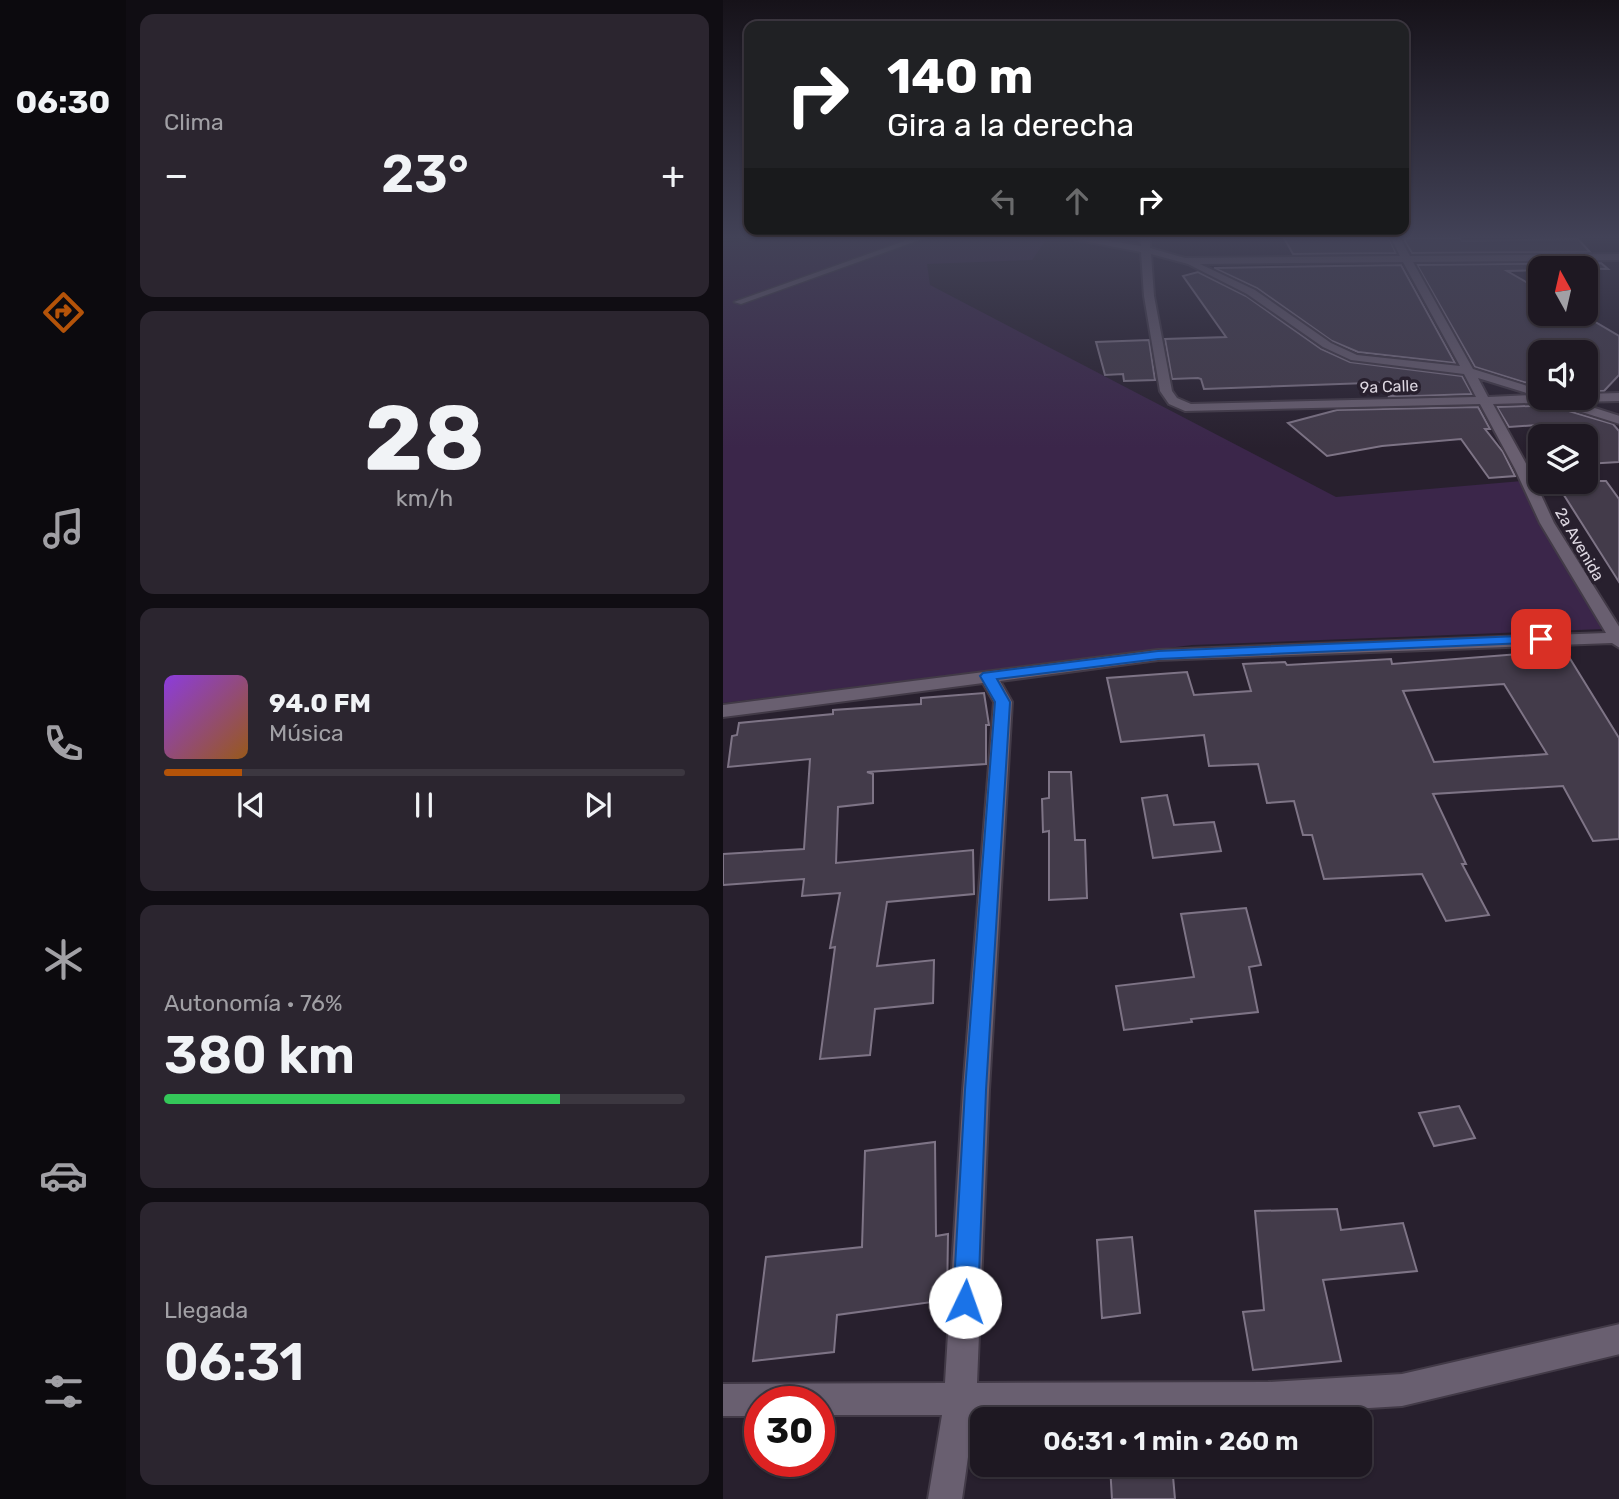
<!DOCTYPE html>
<html lang="es">
<head>
<meta charset="utf-8">
<style>
	body { margin:0; font-family:Rubik,sans-serif; background:#2b252f; color:#f1f3f6; height:100vh; display:flex; flex-direction:column; font-size:26px; white-space:nowrap }
	* { box-sizing:border-box; margin:0 }
	p { font-size:23px; color:#a1a0a5 }
	.icon { flex:none; width:38px; height:38px; fill:none; stroke:currentColor; stroke-width:2; stroke-linecap:round; stroke-linejoin:round }
	.map { position:relative; flex:1; overflow:hidden }
	.drawer { display:flex; flex-direction:column; gap:14px; padding:14px; background:#100d13; width:597px }
	.drawer>* { flex:none }
	.top-card { position:absolute; left:21px; top:21px; width:665px; height:214px; border-radius:14px; box-shadow:0 2px 5px #0004,0 0 0 2px #3c3740; background:#202124; color:#fff; overflow:hidden }
	.needle { width:46px; rotate:352deg }
	.fabs { position:absolute; left:805px; top:256px; display:grid; gap:14px }
	.fabs a { display:grid; place-items:center; width:70px; height:70px; border-radius:14px; background:#1e1822; box-shadow:0 2px 5px #0004,0 0 0 2px #3c3740; font-size:35px }
	.speed { position:absolute; left:21px; top:1386px; display:flex; gap:14px; font-size:35px; font-weight:700; text-align:center }
	.speed>* { display:grid; place-content:center; width:91px; height:91px; border-radius:50%; background:#1e1822; box-shadow:0 2px 5px #0004,0 0 0 2px #3c3740; line-height:1 }
	.speed .limit { border:10px solid #d22; background:#fff; color:#111 }
	.pin { position:absolute; display:grid; place-items:center; width:60px; height:60px; color:#fff; margin:-30px; border-radius:14px; box-shadow:0 4px 10px #0006 }
	.me { position:absolute; width:77px; margin:-38px; rotate:3deg; stroke-linejoin:round; filter:drop-shadow(0 0 5px #0008) }
	.turn { display:flex; align-items:center; gap:24px; height:147px; padding:0 28px; font-size:32px }
	.turn .icon { width:91px; height:91px; stroke-width:2.5 }
	.turn b { display:block; font-size:49px; line-height:60px }
	.lanes { display:flex; align-items:center; height:66px; padding:0 28px; background:#0003; justify-content:center; gap:35px; direction:ltr }
	.lanes .off { opacity:.35 }
	.big { font-size:52px; font-weight:600; line-height:1.1 }
	.drawer .widget { flex:1; display:flex; flex-direction:column; justify-content:center; gap:10px; min-width:0; padding:0 24px; border-radius:14px; background:#2b252f }
	.drawer .dial { align-items:center; gap:0 }
	.dial b { font-size:91px; line-height:1 }
	.song { display:flex; align-items:center; gap:21px }
	.cover { width:84px; height:84px; border-radius:10px; background:linear-gradient(135deg,hsl(270 70% 55%),hsl(30 70% 35%)) }
	.played { height:7px; border-radius:4px; background:linear-gradient(90deg,#b45309 15%,#3c3740 15%) }
	.keys { display:flex; justify-content:space-around; direction:ltr }
	.heat { display:flex; justify-content:space-between; align-items:center; font-size:38px; direction:ltr }
	.charge { height:10px; border-radius:5px; background:linear-gradient(90deg,#34c759 76%,#3c3740 0) }
	.trip { position:absolute; left:247px; top:1407px; width:402px; height:70px; border-radius:14px; background:#1e1822; box-shadow:0 2px 5px #0004,0 0 0 2px #3c3740; font-weight:600; line-height:70px; text-align:center }
	main { display:flex; flex:1; min-height:0 }
	.dock { display:flex; flex-direction:column; width:126px; justify-content:space-around; align-items:center; background:#0c0a0e; color:#a1a0a5 }
	.dock .icon { width:49px; height:49px }
	.dock .current { color:#b45309 }
	.dock b { font-size:32px; color:#f1f3f6 }
	.map>svg:first-child { display:block }
	.green { fill:#3b264a }
	.building { fill:#433b4a; stroke:#7e7486; stroke-width:2; fill-rule:evenodd }
	.lines { fill:none; stroke-linecap:round; stroke-linejoin:round }
	.service-casing { stroke:#423a47; stroke-width:3 }
	.minor-casing { stroke:#423a47; stroke-width:4 }
	.service { fill:#695f70; fill-rule:evenodd }
	.minor { fill:#695f70; fill-rule:evenodd }
	.route { fill:#1a73e8; stroke:#114b97; stroke-width:2 }
	.labels { text-anchor:middle; stroke-width:7; stroke-linejoin:round; paint-order:stroke }
	.far-street-label { font-size:16px; fill:#ddd7e1; stroke:#28202e }
</style>
</head>
<body>
<main>
<nav class="dock">
<b>06:30</b>
<svg class="icon current" aria-label="directions" viewBox="0 0 24 24"><path d="M12 3l9 9-9 9-9-9zM9 14v-3h6M13 9l2 2-2 2"/></svg>
<svg class="icon" aria-label="music" viewBox="0 0 24 24"><path d="M9 18V5l10-2v13"/><circle cx="6" cy="18" r="3"/><circle cx="16" cy="16" r="3"/></svg>
<svg class="icon" aria-label="phone" viewBox="0 0 24 24"><path d="M5 4h4l2 5-3 2q2 4 5 5l2-3 5 2v4C11 20 4 13 5 4z"/></svg>
<svg class="icon" aria-label="climate" viewBox="0 0 24 24"><path d="M12 3v18M4 7l16 10M4 17L20 7"/></svg>
<svg class="icon" aria-label="car" viewBox="0 0 24 24"><path d="M5 17H2v-5l4-1 3-4h7l3 4 3 1v5h-3M9 17h6M6 11h13"/><circle cx="7" cy="17" r="2"/><circle cx="17" cy="17" r="2"/></svg>
<svg class="icon" aria-label="filters" viewBox="0 0 24 24"><path d="M4 7h16M4 17h16"/><circle cx="9" cy="7" r="2"/><circle cx="15" cy="17" r="2"/></svg>
</nav>
<section class="drawer">
<div class="widget"><p>Clima</p>
<div class="heat"><a>−</a><b class="big">23°</b><a>+</a></div>
</div>
<div class="widget dial"><b>28</b><p>km/h</p></div>
<div class="widget">
<div class="song"><i class="cover"></i><div><b>94.0 FM</b><p>Música</p></div></div>
<div class="played"></div>
<div class="keys"><svg class="icon" aria-label="previous" viewBox="0 0 24 24"><path d="M18 5L8 12l10 7zM5 5v14"/></svg><svg class="icon" aria-label="pause" viewBox="0 0 24 24"><path d="M8 5v14M16 5v14"/></svg><svg class="icon" aria-label="next" viewBox="0 0 24 24"><path d="M6 5l10 7-10 7zM19 5v14"/></svg></div>
</div>
<div class="widget"><p>Autonomía · 76%</p><b class="big">380 km</b><div class="charge"></div></div>
<div class="widget"><p>Llegada</p><b class="big">06:31</b></div>
</section>
<div class="map">
<svg width="897" height="1499" viewBox="0 0 897 1499">
	<rect width="100%" height="100%" fill="#28202e"/>
	<path class="green" d="M47 238 322 241 309 260 204 264 207 285 613 497 799 481 881 629 469 645 0 703V243Z"/>
	<g class="building">
		<path d="M561 238H666L673 253 570 254Z"/>
		<path d="M680 238H737L739 241 855 239 867 252 689 253Z"/>
		<path d="M878 263 885 269 817 268V270L784 271 817 290V313H857L896 336V375L881 391H863V352H817V387L752 367 694 265Z"/>
		<path d="M678 265 732 363 635 352 609 341 534 288 491 268Z"/>
		<path d="M475 272 523 296 598 349 627 362 739 376 749 394 665 397 674 394 672 382 481 389 478 379 475 378 449 379 442 339 503 337 460 276Z"/>
		<path d="M426 340 432 380 401 381 400 374 382 375 373 342Z"/>
		<path d="M840 405 842 410 890 424 896 431V462L863 464V436H837L828 424 786 427 774 407Z"/>
		<path d="M755 407 767 429H762L780 452 792 476 766 478 738 439 659 446 604 456 565 423 614 410Z"/>
		<path d="M832 481H883L896 499V582Z"/>
		<path d="M836 651 841 657H846L896 738V839L870 841 840 786 710 794 743 864H739L766 915 723 921 699 874 601 879 589 835H580L571 801 544 803 535 764 486 766 481 735 398 742 384 678 464 672 471 695 528 691 520 664 562 662 564 665 668 659 669 664ZM781 684 824 754 711 762 680 691Z"/>
		<path d="M261 693 266 725H263V764L144 772 150 774V803L115 807 113 863 250 850 251 894 164 902 154 966 211 960 210 1003 152 1009 147 1055 97 1059 112 947 107 948 117 893 79 896 81 879 0 885V854L81 849 87 759 5 767 9 736 14 735 16 723 110 714V710L198 704V698Z"/>
		<path d="M326 772H348L352 840H362L364 898 326 900V831L320 832 319 799 326 798Z"/>
		<path d="M444 795 451 825 491 822 498 851 430 858 419 798Z"/>
		<path d="M523 908 538 965 526 967 535 1012 468 1019 469 1022 401 1030 393 986 471 977 458 914Z"/>
		<path d="M736 1106 752 1138 711 1146 696 1113Z"/>
		<path d="M212 1142 213 1236 225 1234 224 1300 114 1315 111 1352 30 1361 43 1257 139 1247 142 1151Z"/>
		<path d="M614 1209 618 1230 680 1223 694 1271 600 1280 618 1361 530 1370 520 1312 541 1310 532 1211Z"/>
		<path d="M409 1237 417 1313 379 1318 374 1240Z"/>
		<path d="M387 1465H449L452 1499H389Z"/>
	</g>
	<g class="lines">
		<defs>
			<path id="service" d="M190 238H202L18 304 11 302Z"/>
			<path id="minor" d="M345 238H369L418 246 417 238H427V248L462 258 677 256 668 238H677L687 256 897 254V260L690 262 750 369 817 390V397H863V394L897 393V401L853 402 897 416V424L843 407 842 402 770 404 806 469 831 523 897 628V648L889 643 435 660 277 681 289 702 266 1090 254 1383 545 1382 679 1374 897 1324V1354L679 1406 545 1414 251 1415 239 1499H205L219 1415H96V1402H37V1416H0V1384L222 1383 240 1090 271 702 260 683 0 717V705L435 650 883 633 817 523 792 469 757 404 462 411 446 404 437 391 421 296 418 252ZM428 254 465 264 524 294 600 347 628 360 741 374 753 397 468 404 454 398 449 391 431 296ZM680 262 737 366 634 355 608 343 532 290 477 264ZM755 378 810 395 765 397Z"/>
		</defs>
		<use href="#service" class="service-casing"/>
		<use href="#minor" class="minor-casing"/>
		<use href="#service" class="service"/>
		<use href="#minor" class="minor"/>
	</g>
	<linearGradient id="sky" x2="0" y2="1"><stop stop-color="#161219"/><stop offset="0.53" stop-color="#424257"/><stop offset="1" stop-color="#424257" stop-opacity="0"/></linearGradient>
	<rect width="897" height="448" fill="url(#sky)"/>
	<path class="route" d="M818 635 825 639 823 642 435 659 274 679 287 702 263 1090 255 1302 251 1310 242 1314 234 1310 230 1302 242 1090 272 702 257 676 260 673 435 651Z"/>
	<g class="labels">
		<g class="far-street-label">
			<text transform="translate(666 386) rotate(-2)" y="6">9a Calle</text>
			<text transform="translate(857 544) rotate(60)" y="6">2a Avenida</text>
		</g>
	</g>
</svg>
<div class="fabs">
<a><svg class="needle" viewBox="-14 -14 28 28"><path d="M0-13l5 13h-10z" fill="#e53935"/><path d="M0 13l5-13h-10z" fill="#a1a0a5"/></svg></a>
<a><svg class="icon" aria-label="sound" viewBox="0 0 24 24"><path d="M4 9h4l5-4v14l-5-4H4zM17 9q2 3 0 6"/></svg></a>
<a><svg class="icon" aria-label="layers" viewBox="0 0 24 24"><path d="M12 4l9 5-9 5-9-5zM3 14l9 5 9-5"/></svg></a>
</div>
<div class="speed"><div class="limit">30</div></div>
<div class="pin" style="left:818px;top:639px;background:#d93025"><svg class="icon" aria-label="arrive" viewBox="0 0 24 24"><path d="M6 21V4h12l-3 4 3 4H6"/></svg></div>
<svg class="me" style="left:242px;top:1302px" viewBox="-20 -20 40 40"><circle r="19" fill="#fff"/><path d="M0-13L10 11 0 6-10 11z" fill="#1a73e8"/></svg>
<div class="trip">06:31 · 1 min · 260 m</div>
<div class="top-card">
<div class="turn"><svg class="icon" aria-label="right" viewBox="0 0 24 24"><path d="M7 20v-9h11M14 6l5 5-5 5"/></svg><div><b>140 m</b>Gira a la derecha</div></div>
<div class="lanes"><svg class="icon off" aria-label="left" viewBox="0 0 24 24"><path d="M17 20v-9H6M10 6l-5 5 5 5"/></svg><svg class="icon off" aria-label="ahead" viewBox="0 0 24 24"><path d="M12 20V5M6 11l6-6 6 6"/></svg><svg class="icon" aria-label="right" viewBox="0 0 24 24"><path d="M7 20v-9h11M14 6l5 5-5 5"/></svg></div>
</div>
</div>
</main>
</body>
</html>
